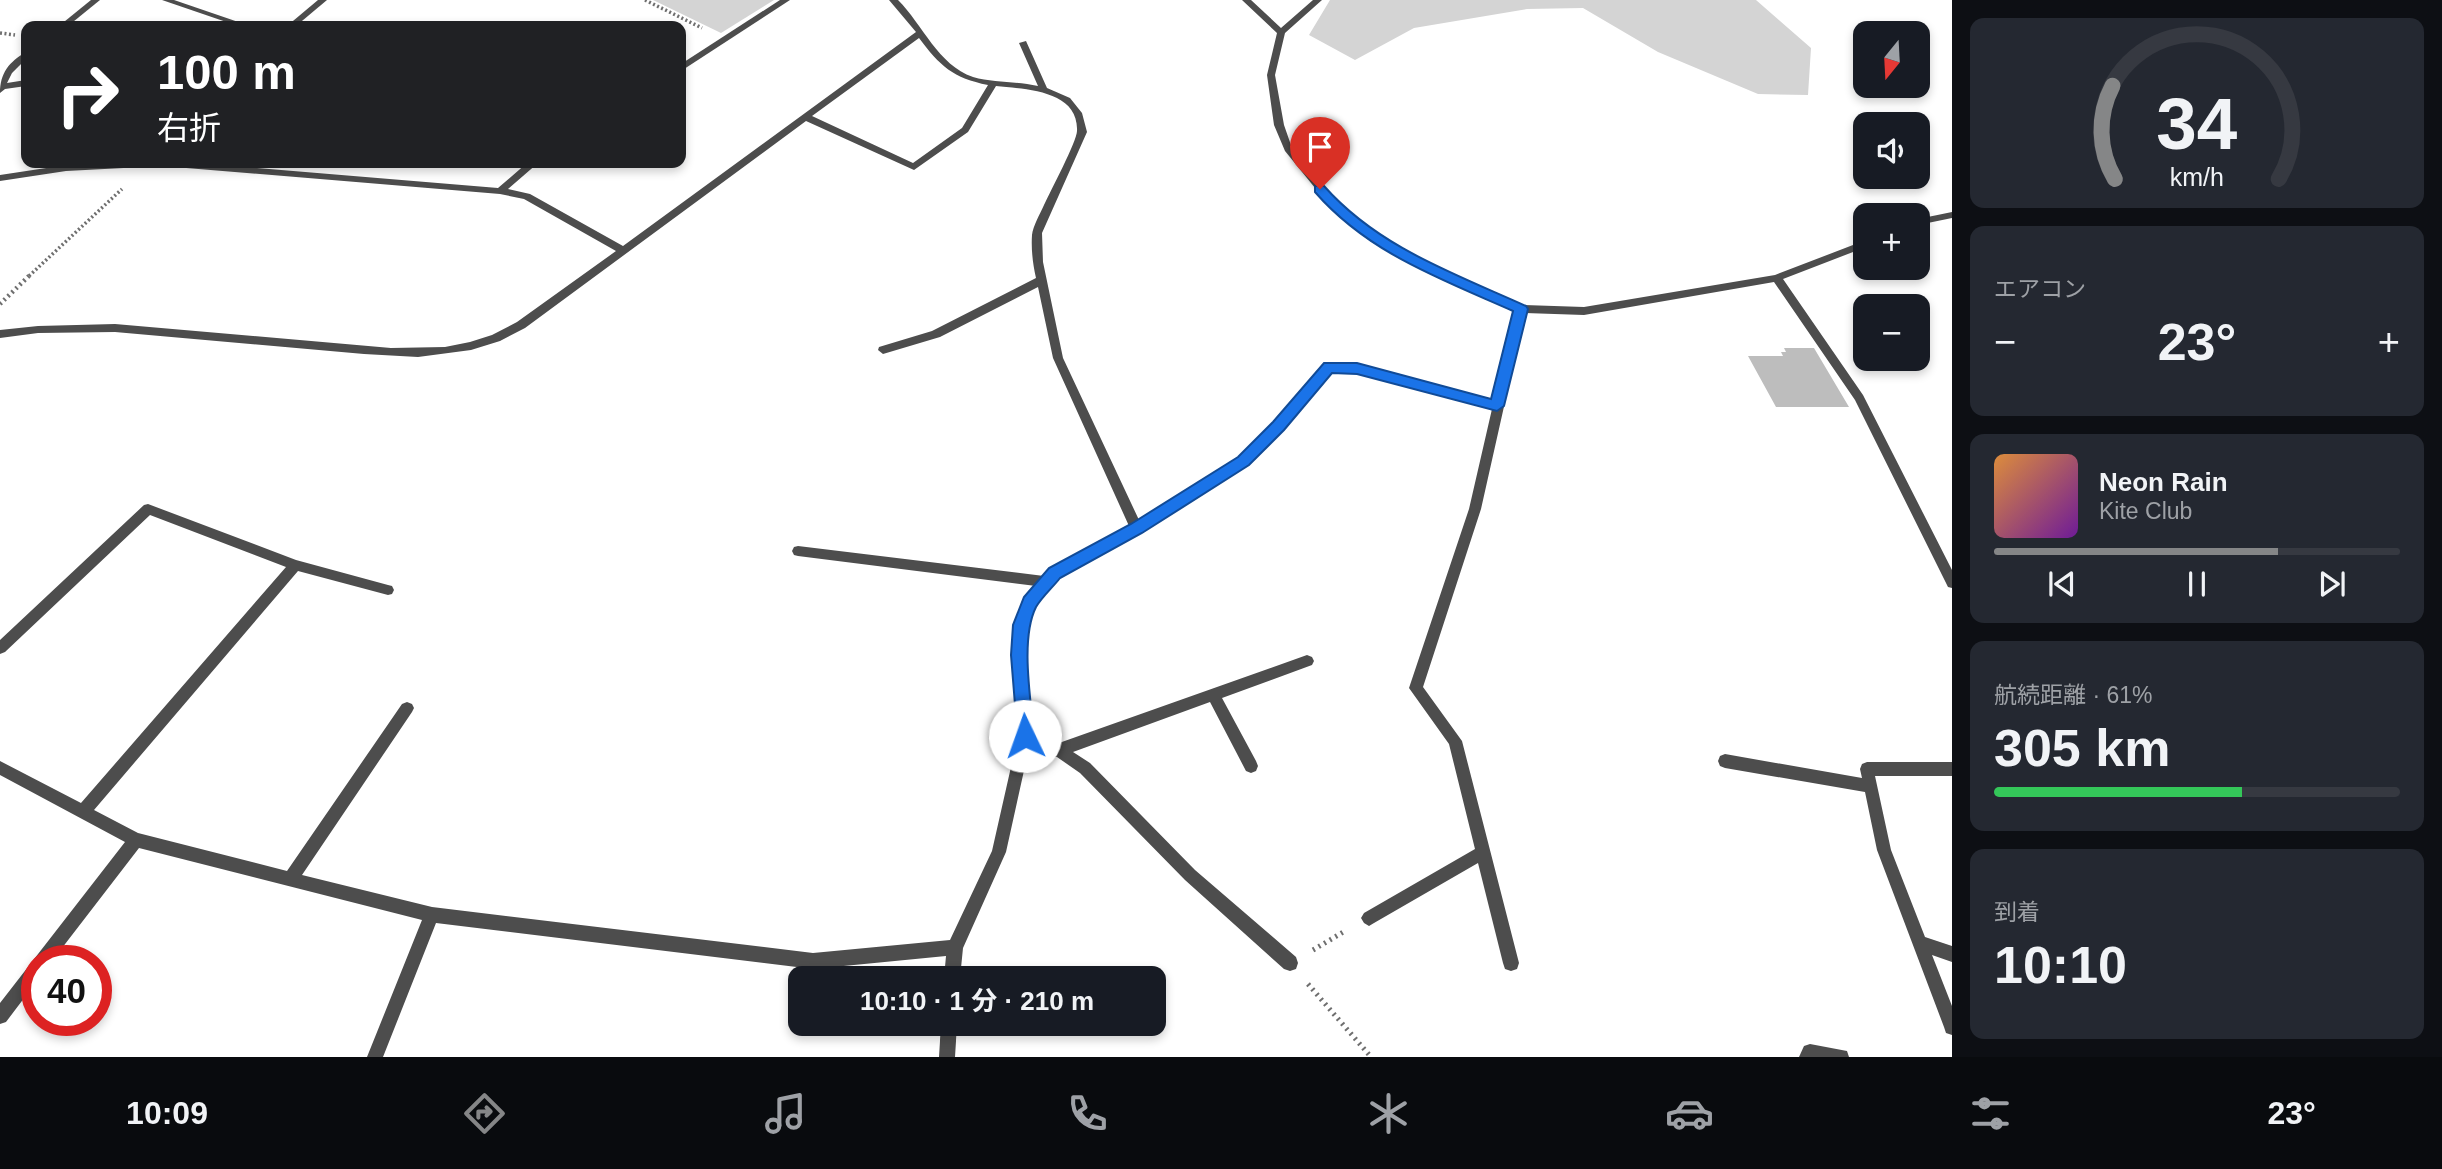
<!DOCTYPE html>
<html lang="ja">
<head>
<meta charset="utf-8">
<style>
	body { margin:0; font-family:Arial,"Noto Sans JP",sans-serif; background:#242831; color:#f1f3f6; height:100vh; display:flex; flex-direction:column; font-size:26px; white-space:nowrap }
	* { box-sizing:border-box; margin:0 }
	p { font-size:23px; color:#9ea1a6 }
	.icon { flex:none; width:38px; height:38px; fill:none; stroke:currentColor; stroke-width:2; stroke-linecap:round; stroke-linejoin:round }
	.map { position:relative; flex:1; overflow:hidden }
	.sheet { display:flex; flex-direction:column; gap:18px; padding:18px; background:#0d0f14; width:490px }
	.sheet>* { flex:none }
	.hud { position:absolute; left:21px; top:21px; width:665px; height:147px; border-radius:14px; box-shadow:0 4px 10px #0003; background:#202124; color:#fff; overflow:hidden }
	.needle { width:46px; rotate:198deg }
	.buttons { position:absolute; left:1853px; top:21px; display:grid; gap:14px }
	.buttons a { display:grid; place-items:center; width:77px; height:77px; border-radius:14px; background:#171b24; box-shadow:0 4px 10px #0003; font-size:35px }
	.speed { position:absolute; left:21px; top:945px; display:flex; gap:14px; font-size:35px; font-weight:700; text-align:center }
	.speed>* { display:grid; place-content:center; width:91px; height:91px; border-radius:50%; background:#171b24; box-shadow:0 4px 10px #0003; line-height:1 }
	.speed .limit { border:10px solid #d22; background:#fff; color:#111 }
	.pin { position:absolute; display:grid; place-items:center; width:60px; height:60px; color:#fff; margin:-72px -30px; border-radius:50% 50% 50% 0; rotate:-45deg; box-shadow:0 0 7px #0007 }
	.pin .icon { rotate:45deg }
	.me { position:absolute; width:77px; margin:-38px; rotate:357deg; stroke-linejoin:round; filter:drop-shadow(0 0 5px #0008) }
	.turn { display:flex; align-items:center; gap:24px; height:147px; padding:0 21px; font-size:32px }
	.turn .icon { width:91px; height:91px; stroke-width:2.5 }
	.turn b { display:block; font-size:49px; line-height:60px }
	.big { font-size:52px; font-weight:700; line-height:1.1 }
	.sheet .widget { flex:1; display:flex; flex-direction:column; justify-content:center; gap:10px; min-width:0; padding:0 24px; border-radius:14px; background:#242831 }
	.sheet .dial { align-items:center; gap:0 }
	.dial svg { height:182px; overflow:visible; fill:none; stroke:#363941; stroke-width:7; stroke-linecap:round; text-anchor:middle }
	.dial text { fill:#f1f3f6; stroke:none }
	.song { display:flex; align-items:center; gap:21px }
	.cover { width:84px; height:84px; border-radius:10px; background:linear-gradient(135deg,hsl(30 70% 55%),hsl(280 70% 35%)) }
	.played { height:7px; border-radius:4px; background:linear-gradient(90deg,#858687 70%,#363941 70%) }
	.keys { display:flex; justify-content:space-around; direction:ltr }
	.heat { display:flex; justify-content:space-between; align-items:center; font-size:38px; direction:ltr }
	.charge { height:10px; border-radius:5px; background:linear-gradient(90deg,#34c759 61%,#363941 0) }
	.trip { position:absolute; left:788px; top:966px; width:378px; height:70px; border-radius:14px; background:#171b24; box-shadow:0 4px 10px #0003; font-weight:700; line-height:70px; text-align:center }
	.tabs { display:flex; height:112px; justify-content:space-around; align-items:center; background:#090b0e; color:#9ea1a6 }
	.tabs .icon { width:49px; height:49px }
	.tabs .current { color:#858687 }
	.tabs b { font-size:32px; color:#f1f3f6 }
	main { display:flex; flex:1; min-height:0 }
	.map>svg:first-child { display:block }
	.green { fill:#d4d4d4 }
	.building { fill:#bdbdbd }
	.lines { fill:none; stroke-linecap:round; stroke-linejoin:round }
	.path-far2 { stroke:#6f6f6f; stroke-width:3.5; stroke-dasharray:2 2.5; stroke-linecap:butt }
	.path-far1 { stroke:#6f6f6f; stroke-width:4.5; stroke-dasharray:2 3.5; stroke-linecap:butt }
	.path { stroke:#6f6f6f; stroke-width:5; stroke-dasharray:2 4.5; stroke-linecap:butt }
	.minor { fill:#4d4d4d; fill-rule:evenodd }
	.route { fill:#1a73e8; stroke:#114b97; stroke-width:2 }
</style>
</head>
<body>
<main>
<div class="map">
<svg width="1952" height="1057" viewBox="0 0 1952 1057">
	<rect width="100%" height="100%" fill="#fff"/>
	<g class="green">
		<path d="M653 0H774L721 33Z"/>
		<path d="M1330 0H1756L1811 48 1808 95 1758 94 1658 52 1583 8 1527 9 1414 28 1355 60 1309 35Z"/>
	</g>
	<path class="building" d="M1784 348H1814L1849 407H1776L1748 356H1783L1781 352H1786Z"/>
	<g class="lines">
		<g class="path-far2">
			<path d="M645 0 702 28"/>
			<path d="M0 33 15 35"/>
			<path d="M29 276 122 189"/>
		</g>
		<path class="path-far1" d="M0 304 31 274"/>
		<g class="path">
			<path d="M1313 950 1345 931"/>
			<path d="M1308 984 1371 1057"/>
		</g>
		<g class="minor">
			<path d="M91 0H100L68 26H59Z"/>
			<path d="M162 0H174L250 26H238Z"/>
			<path d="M318 0H327L296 26H287Z"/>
			<path d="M780 0H790L681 71V64Z"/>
			<path d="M889 0H898C923 25 938 65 973 77 994 83 1017 81 1038 86L1019 43 1026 41 1047 88 1070 98 1082 113 1087 132 1042 233 1043 262 1063 358 1139 520 1240 458 1275 423 1325 364 1358 365 1494 401 1515 311 1411 264 1370 241 1337 215 1285 151 1274 125 1267 75 1277 33 1242 0H1251L1281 28 1313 0H1322L1285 33 1275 75 1284 125 1292 148 1343 211 1378 237 1419 260 1522 305 1584 307 1775 275 1866 240V247L1783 279 1863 395 1952 570V588L1948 587 1855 400 1774 282 1584 315 1525 313 1481 509 1423 687 1462 741 1519 963 1517 969 1511 971 1505 969 1503 963 1478 863 1374 923 1369 926 1364 923 1361 918 1364 913 1475 849 1449 744 1409 688 1469 509 1492 409 1358 373 1332 371 1283 429 1248 464 1140 532 1059 577 1035 605 1027 625V655L1032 736 1030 744 1059 743 1307 655 1312 657 1314 661 1312 665 1222 698 1256 761 1258 766 1256 771 1251 773 1246 771 1210 702 1073 752 1090 763 1195 870 1296 957 1298 963 1296 969 1290 971 1284 969 1185 880 1080 773 1057 757H1027L1006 852 963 948 960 978H944L946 956 813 969 436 923 383 1057H367L422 920 139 848 52 961H37V981L6 1022 0 1024V1003L125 842 0 775V761L81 803 286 567 150 515 5 652 0 654V640L144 505 148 504 296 560 388 585 392 586 394 590 392 594 388 595 298 571 94 810 138 833 287 871 402 704 407 702 412 704 414 708 412 712 302 875 432 907 813 953 950 940 992 851 1018 736 1013 655 1015 625 1025 598 1036 586 798 556 794 555 792 551 794 547 798 546 1044 576 1051 569 1129 526 1053 358 1038 287 940 337 883 354 878 350 879 347 932 331 1036 278C1033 265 1031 250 1032 235 1033 226 1040 214 1044 205 1050 192 1077 141 1077 131 1079 90 1025 89 996 86L968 132 914 170 806 121 525 328 500 341 471 350 418 357 364 354 115 332 38 333 0 338V330L38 326 115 324 391 348 445 347 470 342 492 335 517 322 616 251 524 199 500 194 162 166 66 171 0 181V175L66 165 196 163 498 188 527 163H538L508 189 530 194 623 246 916 32ZM919 38C940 66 953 78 988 85L962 128 913 163 812 116Z"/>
			<path d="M586 23 590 26H577L578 24Z"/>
			<path d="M26 52V59L12 73 7 83 26 80V86L5 89 0 93C0 73 9 62 26 52Z"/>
			<path d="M1952 212V218L1918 225V219Z"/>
			<path d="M1725 754 1862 778 1860 769 1862 764 1867 762H1952V776H1875L1891 850 1925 937 1952 946V962L1932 955 1952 1006V1035L1946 1033 1944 1027 1877 850 1865 792 1725 768 1720 766 1718 761 1720 756Z"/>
			<path d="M941 1024H957L955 1057H939Z"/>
			<path d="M1810 1044 1847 1051 1849 1057H1799L1804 1046Z"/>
		</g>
	</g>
	<path class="route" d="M1315 186H1324C1378 247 1453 273 1526 306L1528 309 1504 406 1497 411 1357 374 1332 373 1284 430 1249 465 1142 533 1060 578C1053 587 1042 597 1036 607 1020 639 1031 700 1034 736L1031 742 1025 744 1018 742 1011 655 1013 625 1024 597 1049 568 1131 524 1238 457 1273 422 1324 363H1357L1491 399 1513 311C1441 279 1368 253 1315 192Z"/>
</svg>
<div class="buttons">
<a><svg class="needle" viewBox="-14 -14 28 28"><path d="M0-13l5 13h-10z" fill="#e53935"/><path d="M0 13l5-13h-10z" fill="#9ea1a6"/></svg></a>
<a><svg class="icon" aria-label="sound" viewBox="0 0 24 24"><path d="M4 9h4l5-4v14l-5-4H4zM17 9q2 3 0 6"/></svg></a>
<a>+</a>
<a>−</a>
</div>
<div class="speed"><div class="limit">40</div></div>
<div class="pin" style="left:1320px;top:189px;background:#d93025"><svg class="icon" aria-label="arrive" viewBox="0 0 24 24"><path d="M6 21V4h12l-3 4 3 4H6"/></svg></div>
<svg class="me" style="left:1025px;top:736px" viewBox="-20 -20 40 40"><circle r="19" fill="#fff"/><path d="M0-13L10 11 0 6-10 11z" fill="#1a73e8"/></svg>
<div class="trip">10:10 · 1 分 · 210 m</div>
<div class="hud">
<div class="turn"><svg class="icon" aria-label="right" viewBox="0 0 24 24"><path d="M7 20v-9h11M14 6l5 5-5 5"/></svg><div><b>100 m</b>右折</div></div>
</div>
</div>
<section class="sheet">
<div class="widget dial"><svg viewBox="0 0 100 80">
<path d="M14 69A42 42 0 1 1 86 69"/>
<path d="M14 69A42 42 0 0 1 13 28" stroke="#858687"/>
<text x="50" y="56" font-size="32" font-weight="700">34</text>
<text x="50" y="72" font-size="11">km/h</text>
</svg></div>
<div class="widget"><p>エアコン</p>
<div class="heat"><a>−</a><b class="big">23°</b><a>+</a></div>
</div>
<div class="widget">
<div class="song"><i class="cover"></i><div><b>Neon Rain</b><p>Kite Club</p></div></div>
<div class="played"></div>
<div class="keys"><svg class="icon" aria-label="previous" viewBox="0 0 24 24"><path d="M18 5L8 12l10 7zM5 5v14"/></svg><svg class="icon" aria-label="pause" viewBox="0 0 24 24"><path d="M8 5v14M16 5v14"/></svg><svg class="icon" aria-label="next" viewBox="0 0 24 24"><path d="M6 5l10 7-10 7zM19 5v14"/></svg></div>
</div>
<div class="widget"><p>航続距離 · 61%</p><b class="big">305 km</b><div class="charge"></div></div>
<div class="widget"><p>到着</p><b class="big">10:10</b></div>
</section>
</main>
<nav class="tabs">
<b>10:09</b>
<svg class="icon current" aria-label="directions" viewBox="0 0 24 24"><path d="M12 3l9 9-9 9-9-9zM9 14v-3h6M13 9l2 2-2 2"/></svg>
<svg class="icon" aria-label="music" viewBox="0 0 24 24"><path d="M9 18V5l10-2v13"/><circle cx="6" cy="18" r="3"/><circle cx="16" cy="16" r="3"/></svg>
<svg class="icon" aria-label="phone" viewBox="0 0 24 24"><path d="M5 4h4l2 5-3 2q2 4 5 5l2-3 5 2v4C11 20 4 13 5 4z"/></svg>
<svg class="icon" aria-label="climate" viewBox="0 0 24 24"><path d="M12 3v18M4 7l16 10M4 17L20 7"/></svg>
<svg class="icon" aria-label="car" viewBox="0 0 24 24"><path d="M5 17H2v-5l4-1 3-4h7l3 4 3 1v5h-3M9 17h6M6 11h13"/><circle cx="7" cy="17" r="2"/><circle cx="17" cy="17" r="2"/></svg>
<svg class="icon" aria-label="filters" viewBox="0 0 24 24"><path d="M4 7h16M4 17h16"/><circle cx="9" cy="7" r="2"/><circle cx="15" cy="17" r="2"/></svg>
<b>23°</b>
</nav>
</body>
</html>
